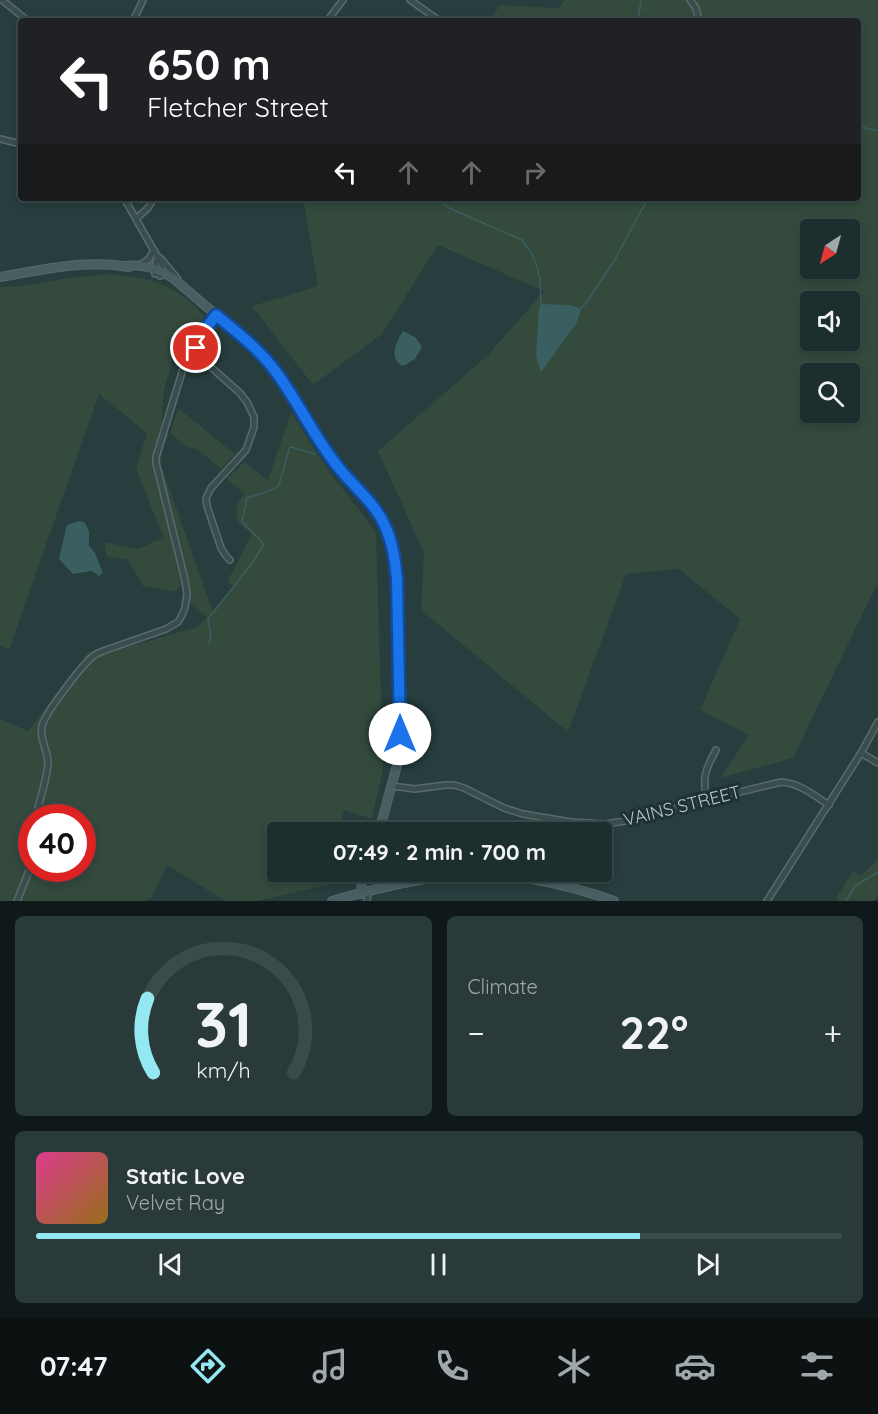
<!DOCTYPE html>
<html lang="en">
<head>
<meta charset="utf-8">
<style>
	body { margin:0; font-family:Quicksand,sans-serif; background:#2a3a3a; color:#f1f3f6; height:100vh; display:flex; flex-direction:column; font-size:22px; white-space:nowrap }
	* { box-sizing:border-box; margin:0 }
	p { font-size:20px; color:#a0a8aa }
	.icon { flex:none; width:33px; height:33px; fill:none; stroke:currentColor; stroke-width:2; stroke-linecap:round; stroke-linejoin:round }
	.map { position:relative; height:901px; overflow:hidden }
	.details { display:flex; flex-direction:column; gap:15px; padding:15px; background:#101919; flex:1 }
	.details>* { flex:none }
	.hud { position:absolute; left:18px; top:18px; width:843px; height:183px; border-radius:6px; box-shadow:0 3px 9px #0003,0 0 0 2px #3b4a4a; background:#202124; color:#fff; overflow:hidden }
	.needle { width:39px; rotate:216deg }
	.buttons { position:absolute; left:800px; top:219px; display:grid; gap:12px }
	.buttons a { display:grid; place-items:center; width:60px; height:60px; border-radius:6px; background:#1d2e2e; box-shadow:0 3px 9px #0003,0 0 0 2px #3b4a4a; font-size:30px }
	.speed { position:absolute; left:18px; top:804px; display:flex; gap:12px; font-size:30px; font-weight:700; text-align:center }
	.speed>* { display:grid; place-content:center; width:78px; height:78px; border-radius:50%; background:#1d2e2e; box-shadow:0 3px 9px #0003,0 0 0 2px #3b4a4a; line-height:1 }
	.speed .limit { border:9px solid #d22; background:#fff; color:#111 }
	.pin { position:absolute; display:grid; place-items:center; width:51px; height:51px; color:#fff; margin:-26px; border:3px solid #fff; border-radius:50%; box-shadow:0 2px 6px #0007 }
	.me { position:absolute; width:66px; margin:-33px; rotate:0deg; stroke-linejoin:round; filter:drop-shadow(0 0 4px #0008) }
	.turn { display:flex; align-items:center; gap:21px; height:126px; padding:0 30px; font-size:27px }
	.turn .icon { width:78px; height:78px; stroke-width:2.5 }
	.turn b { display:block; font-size:42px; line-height:51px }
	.lanes { display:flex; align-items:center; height:57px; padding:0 30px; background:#0003; justify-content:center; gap:30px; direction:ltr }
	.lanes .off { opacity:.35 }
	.big { font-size:45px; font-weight:700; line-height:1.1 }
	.details .widget { flex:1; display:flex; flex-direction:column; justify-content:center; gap:9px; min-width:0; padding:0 21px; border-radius:9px; background:#2a3a3a }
	.details .dial { align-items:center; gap:0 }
	.dial svg { height:156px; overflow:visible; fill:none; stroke:#3b4a4a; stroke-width:7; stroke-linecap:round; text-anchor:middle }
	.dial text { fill:#f1f3f6; stroke:none }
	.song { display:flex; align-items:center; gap:18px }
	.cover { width:72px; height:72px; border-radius:9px; background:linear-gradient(135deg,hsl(330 70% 55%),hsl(40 70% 35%)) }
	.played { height:6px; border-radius:3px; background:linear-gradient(90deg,#93e8f1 75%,#3b4a4a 75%) }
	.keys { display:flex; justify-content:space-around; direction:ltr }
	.heat { display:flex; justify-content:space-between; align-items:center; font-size:33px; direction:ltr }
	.details .tiles { flex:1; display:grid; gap:15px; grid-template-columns:1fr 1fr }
	.widget:last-child { grid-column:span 2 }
	.trip { position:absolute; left:267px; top:822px; width:345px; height:60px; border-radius:6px; background:#1d2e2e; box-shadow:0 3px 9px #0003,0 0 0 2px #3b4a4a; font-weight:700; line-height:60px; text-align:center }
	.menu { display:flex; height:96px; justify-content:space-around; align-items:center; background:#0c1212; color:#a0a8aa }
	.menu .icon { width:42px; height:42px }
	.menu .active { color:#93e8f1 }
	.menu b { font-size:27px; color:#f1f3f6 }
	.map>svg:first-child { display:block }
	.green { fill:#334a3d; fill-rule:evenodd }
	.water { fill:#3a5f61 }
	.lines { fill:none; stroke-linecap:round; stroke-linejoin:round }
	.stream { stroke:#3a5f61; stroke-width:1.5 }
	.street-casing { stroke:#586a6c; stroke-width:8 }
	.secondary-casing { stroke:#586a6c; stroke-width:10 }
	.street { stroke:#3a4d4e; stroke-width:5 }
	.secondary { stroke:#495e61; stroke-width:8 }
	.route-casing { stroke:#114b97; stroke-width:15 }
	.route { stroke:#1a73e8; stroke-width:10 }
	.labels { text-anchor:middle; stroke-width:6; stroke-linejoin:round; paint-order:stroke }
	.street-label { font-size:18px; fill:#b7c7c9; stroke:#1f3233 }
</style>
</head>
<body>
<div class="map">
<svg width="878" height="901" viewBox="0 0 878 901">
	<rect width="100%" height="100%" fill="#273d3e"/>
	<g class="green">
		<path d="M565 0H878V582L793 758 720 778 749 735 700 710 740 619 679 569 626 574 568 732 421 610 424 553 378 451 488 355 544 291 438 245 382 334 313 385 252 306 318 286 303 198H858V21H489L500 5 558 8ZM810 230H849V268H810ZM810 302H849V340H810ZM810 374H849V412H810Z"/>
		<path d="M109 274C132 276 155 279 175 291 186 298 195 307 205 316L175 351 164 390 161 427 152 457 184 583 175 592 143 586 128 560 107 556 104 542 139 549 155 541 164 539 136 469 147 433 99 394 9 650 0 645V287L22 286 68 278Z"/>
		<path d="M178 408 235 454 221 469 197 449 187 447 170 433Z"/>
		<path d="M291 412 329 471 376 532 383 769 372 819 344 810 338 832H278V872H357L354 879 258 901H225L167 865 152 897 145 901H0V719L28 731 89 651 97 656 197 627 207 617 188 601 158 464 157 454 165 434 169 435 163 447 161 465 213 612 234 586 227 582 252 534 237 521V503L245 494 227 479 244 462 268 480ZM32 818H82V868H32Z"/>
		<path d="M878 860V896L874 901H836L837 899 836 898 853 871 860 876Z"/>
	</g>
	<g class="water">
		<path d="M541 304 570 305 579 308 582 307 576 324 541 372 536 356 539 307Z"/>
		<path d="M403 331 415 337 422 347 415 359 403 366C388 360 396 342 403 331Z"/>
		<path d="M79 521 85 523 89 531V546L95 553 103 573 99 576 92 571 73 574 59 559 66 528 67 525Z"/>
	</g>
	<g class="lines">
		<g class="stream">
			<path d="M638 21 641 0"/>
			<path d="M858 121 865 128 878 131"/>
			<path d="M436 198 449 208 522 240 532 254 537 267 540 279 541 304"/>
			<path d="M582 307 586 303 613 263 648 198"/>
			<path d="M209 643 211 637 208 619 250 566 263 546 262 542 242 522 247 498 274 489 279 485 289 449 291 447 315 454"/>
			<path d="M846 901 855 886 878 872"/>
		</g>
		<defs>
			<g id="street">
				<path d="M2 0 28 21"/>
				<path d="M410 0 440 21"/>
				<path d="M690 0 696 8 699 21"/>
				<path d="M133 21 143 0"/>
				<path d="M327 21 343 0"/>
				<path d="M0 139 21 144"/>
				<path d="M124 198 157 256 161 259 162 266 160 276"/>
				<path d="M136 219 148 208 154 198"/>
				<path d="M162 260 177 278"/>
				<path d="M140 265 149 259 154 250"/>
				<path d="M155 274 157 256"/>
				<path d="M195 353 240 393 247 402 254 417V427L246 450 211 488 206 498 207 506 221 548 226 556 230 560"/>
				<path d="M861 753 878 763"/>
				<path d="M392 786 415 789 446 785H454L464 788 504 808 523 814 571 822 605 824 632 820 707 800 781 782C799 783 814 795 829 805"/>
				<path d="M707 800C702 778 705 770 716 750"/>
				<path d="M36 818C39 799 47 781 48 763 48 750 39 739 42 726 45 713 80 668 91 658 94 655 98 653 103 651L166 629 178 622 181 617 185 608 187 594 185 580 156 463V457L183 369 195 353 202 334 216 315"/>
				<path d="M17 901 27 876 32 861"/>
				<path d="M367 901 368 892"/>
				<path d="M767 901 861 753 878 722"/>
			</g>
			<g id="secondary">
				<path d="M125 266C144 264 158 268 174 279L250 344 272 366 339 468 377 511 385 524 391 540 395 556 397 579 400 714V754L379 832"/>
				<path d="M0 277C42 270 86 259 129 267"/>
				<path d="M361 894 362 882 366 872"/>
				<path d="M332 901C370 890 409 880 448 876 505 870 561 882 614 901"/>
			</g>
		</defs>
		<use href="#street" class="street-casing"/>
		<use href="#secondary" class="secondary-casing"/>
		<use href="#street" class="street"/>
		<use href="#secondary" class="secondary"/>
	</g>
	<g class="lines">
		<defs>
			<path id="route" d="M196 348 202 334 216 315C237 332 260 350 276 372 299 403 315 439 339 468 354 487 375 503 385 526 393 543 395 561 397 579L400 734"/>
		</defs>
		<use href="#route" class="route-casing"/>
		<use href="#route" class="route"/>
	</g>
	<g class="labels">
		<g class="street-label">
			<text transform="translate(682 806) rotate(-14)" y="6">VAINS STREET</text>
		</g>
	</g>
</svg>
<div class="buttons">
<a><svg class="needle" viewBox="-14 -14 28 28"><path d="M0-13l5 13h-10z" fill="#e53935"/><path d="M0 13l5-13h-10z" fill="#a0a8aa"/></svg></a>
<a><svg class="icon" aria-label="sound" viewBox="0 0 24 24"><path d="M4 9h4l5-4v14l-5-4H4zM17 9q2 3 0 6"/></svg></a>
<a><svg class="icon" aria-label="search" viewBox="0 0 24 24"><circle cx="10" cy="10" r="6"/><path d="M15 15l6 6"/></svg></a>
</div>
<div class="speed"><div class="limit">40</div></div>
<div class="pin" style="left:196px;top:348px;background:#d93025"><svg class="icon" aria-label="arrive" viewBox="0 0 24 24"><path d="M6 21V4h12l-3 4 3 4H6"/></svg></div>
<svg class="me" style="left:400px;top:734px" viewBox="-20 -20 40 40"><circle r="19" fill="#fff"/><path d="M0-13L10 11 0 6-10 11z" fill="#1a73e8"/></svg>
<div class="trip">07:49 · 2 min · 700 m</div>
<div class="hud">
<div class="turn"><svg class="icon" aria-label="left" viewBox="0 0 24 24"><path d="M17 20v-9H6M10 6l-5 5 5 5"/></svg><div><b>650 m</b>Fletcher Street</div></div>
<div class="lanes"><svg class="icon" aria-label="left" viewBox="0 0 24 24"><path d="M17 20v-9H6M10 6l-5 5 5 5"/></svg><svg class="icon off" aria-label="ahead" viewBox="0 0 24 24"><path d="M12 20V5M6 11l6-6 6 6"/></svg><svg class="icon off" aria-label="ahead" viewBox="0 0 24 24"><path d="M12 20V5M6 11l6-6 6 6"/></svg><svg class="icon off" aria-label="right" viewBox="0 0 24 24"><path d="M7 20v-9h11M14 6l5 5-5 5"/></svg></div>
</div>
</div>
<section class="details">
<div class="tiles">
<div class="widget dial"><svg viewBox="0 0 100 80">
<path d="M14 69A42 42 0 1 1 86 69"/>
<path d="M14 69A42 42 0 0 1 11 31" stroke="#93e8f1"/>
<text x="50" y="56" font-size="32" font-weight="700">31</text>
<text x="50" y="72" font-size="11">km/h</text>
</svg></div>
<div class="widget"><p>Climate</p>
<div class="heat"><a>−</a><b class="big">22°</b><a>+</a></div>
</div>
<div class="widget">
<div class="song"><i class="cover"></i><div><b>Static Love</b><p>Velvet Ray</p></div></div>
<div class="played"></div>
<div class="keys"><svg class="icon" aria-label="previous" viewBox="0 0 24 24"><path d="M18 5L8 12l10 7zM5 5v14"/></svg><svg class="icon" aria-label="pause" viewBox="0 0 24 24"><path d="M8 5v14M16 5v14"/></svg><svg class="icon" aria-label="next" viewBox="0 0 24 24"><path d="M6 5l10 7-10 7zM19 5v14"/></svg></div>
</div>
</div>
</section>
<nav class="menu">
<b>07:47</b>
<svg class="icon active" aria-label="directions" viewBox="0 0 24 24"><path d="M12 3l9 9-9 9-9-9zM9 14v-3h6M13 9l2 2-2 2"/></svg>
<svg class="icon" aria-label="music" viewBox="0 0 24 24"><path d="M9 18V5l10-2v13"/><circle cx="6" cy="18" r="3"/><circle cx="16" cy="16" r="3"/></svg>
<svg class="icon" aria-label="phone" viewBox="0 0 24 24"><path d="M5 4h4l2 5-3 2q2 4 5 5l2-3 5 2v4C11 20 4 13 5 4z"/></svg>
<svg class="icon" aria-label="climate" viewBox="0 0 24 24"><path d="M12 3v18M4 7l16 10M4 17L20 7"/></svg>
<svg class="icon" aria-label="car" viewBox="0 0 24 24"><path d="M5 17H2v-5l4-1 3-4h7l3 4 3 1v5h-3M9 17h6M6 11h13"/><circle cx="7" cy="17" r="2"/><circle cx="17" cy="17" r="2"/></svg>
<svg class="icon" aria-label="filters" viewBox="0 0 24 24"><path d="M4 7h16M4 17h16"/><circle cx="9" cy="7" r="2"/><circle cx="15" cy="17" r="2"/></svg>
</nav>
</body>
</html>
